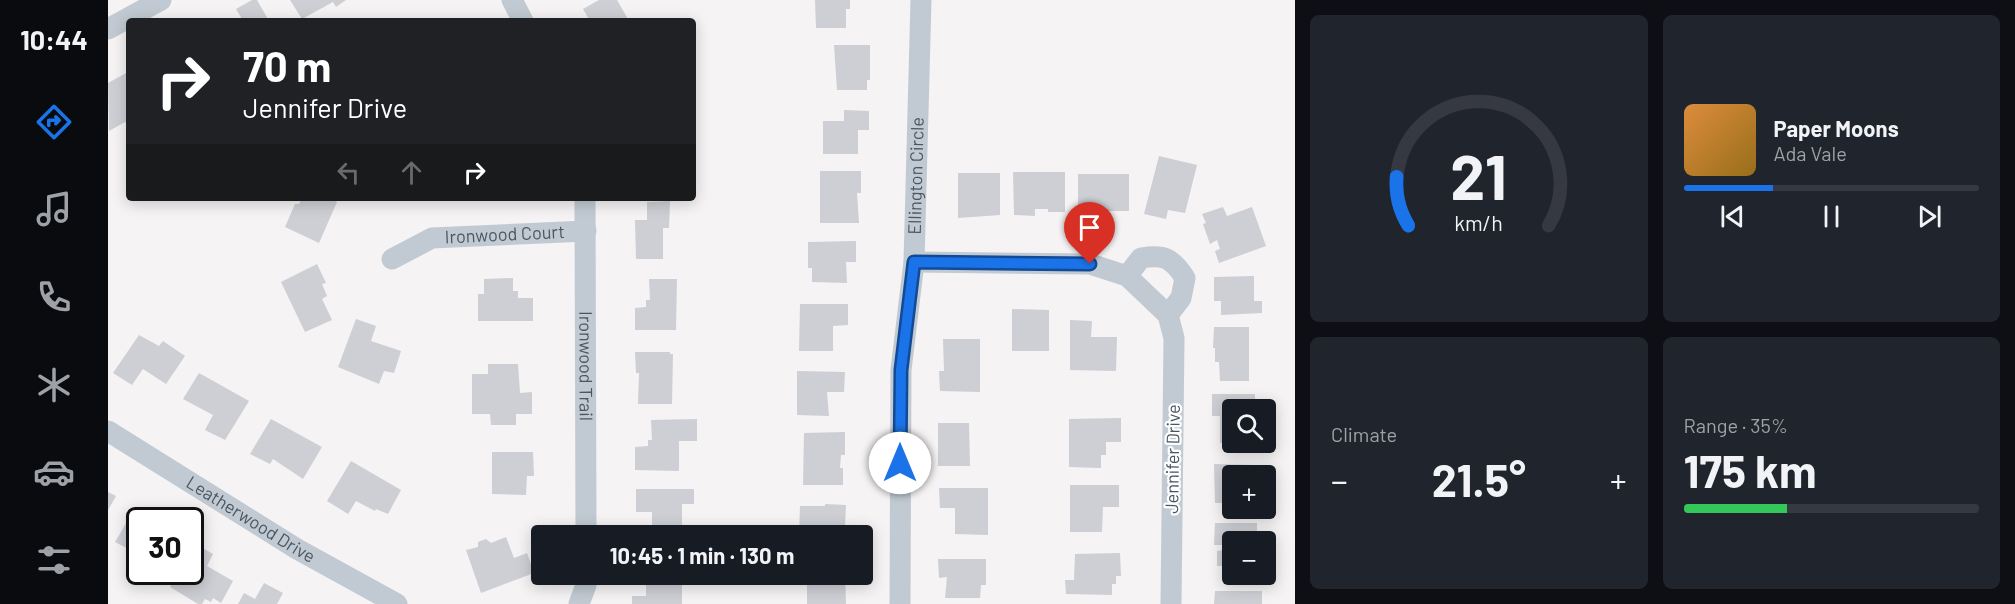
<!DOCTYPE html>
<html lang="en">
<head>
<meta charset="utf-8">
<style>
	body { margin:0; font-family:Barlow,sans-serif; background:#20242c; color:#f1f3f6; height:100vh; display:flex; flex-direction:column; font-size:22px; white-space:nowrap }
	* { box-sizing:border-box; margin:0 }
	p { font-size:20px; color:#9ea1a6 }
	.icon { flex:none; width:33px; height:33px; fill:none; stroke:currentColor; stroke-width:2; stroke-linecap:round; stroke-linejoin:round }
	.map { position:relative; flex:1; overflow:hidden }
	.drawer { display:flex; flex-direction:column; gap:15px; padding:15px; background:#0d0f14; width:720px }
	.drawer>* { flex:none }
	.guide { position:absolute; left:18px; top:18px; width:570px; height:183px; border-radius:6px; box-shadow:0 3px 15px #0003; background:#202124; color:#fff; overflow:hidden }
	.fabs { position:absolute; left:1114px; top:399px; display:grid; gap:12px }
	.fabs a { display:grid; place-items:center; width:54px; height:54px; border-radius:6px; background:#171b24; box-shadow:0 3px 15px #0003; font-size:30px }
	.speed { position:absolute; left:18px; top:507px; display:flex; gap:12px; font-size:30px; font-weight:700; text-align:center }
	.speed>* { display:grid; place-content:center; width:78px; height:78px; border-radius:50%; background:#171b24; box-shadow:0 3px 15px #0003; line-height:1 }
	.speed .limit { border:3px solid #111; border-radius:9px; background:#fff; color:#111 }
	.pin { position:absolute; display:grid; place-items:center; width:51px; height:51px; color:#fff; margin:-62px -26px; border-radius:50% 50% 50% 0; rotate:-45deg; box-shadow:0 0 6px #0007 }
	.pin .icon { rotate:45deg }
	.me { position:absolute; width:66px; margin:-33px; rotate:0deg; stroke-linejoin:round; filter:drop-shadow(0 0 4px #0008) }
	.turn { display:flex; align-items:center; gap:21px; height:126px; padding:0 18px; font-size:27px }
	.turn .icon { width:78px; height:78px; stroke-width:2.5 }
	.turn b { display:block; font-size:42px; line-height:51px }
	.lanes { display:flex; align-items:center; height:57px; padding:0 18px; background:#0003; justify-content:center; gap:30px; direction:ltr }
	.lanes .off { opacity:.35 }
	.big { font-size:45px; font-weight:700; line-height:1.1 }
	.drawer .card { flex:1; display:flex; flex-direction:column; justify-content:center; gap:9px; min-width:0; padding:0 21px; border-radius:9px; background:#20242c }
	.drawer .dial { align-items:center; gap:0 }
	.dial svg { height:156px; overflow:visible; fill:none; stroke:#363941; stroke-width:7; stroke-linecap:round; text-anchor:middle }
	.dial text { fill:#f1f3f6; stroke:none }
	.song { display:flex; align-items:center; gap:18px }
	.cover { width:72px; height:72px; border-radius:9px; background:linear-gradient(135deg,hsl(30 70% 55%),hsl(40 70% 35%)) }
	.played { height:6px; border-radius:3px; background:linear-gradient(90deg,#1a73e8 30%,#363941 30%) }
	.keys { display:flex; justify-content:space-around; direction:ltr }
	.heat { display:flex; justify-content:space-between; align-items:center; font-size:33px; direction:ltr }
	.charge { height:9px; border-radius:4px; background:linear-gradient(90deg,#34c759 35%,#363941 0) }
	.drawer .tiles { flex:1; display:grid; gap:15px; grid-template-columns:repeat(2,1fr) }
	.trip { position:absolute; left:423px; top:525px; width:342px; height:60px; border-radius:6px; background:#171b24; box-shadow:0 3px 15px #0003; font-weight:700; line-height:60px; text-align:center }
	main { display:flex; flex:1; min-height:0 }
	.tabs { display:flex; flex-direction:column; width:108px; justify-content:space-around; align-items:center; background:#090b0e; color:#9ea1a6 }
	.tabs .icon { width:42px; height:42px }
	.tabs .on { color:#1a73e8 }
	.tabs b { font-size:27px; color:#f1f3f6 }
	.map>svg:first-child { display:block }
	.building { fill:#cdcfd5 }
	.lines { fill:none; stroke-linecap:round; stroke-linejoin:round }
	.street { stroke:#c1cad2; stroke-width:21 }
	.route-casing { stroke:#114b97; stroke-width:15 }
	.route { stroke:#1a73e8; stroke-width:10 }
	.labels { text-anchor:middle; stroke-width:4.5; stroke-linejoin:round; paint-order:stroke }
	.street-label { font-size:18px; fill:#4a5661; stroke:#fff }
</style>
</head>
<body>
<main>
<nav class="tabs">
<b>10:44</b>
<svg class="icon on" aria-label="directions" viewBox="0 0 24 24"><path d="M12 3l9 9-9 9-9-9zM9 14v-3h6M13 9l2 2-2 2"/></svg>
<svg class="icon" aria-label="music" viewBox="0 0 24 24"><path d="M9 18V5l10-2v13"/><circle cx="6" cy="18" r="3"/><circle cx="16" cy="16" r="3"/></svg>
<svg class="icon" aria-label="phone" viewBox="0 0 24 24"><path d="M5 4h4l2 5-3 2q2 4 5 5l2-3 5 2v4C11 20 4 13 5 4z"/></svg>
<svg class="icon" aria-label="climate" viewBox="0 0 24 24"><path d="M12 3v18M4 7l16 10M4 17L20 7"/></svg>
<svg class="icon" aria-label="car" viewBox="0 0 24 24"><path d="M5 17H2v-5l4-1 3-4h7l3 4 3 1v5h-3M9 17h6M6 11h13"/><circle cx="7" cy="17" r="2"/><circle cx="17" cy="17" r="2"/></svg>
<svg class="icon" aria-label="filters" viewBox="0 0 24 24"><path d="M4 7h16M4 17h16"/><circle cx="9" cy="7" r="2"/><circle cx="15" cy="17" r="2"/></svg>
</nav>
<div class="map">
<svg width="1187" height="604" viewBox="0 0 1187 604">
	<rect width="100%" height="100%" fill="#f5f3f3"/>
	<g class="building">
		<path d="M144 0H149L161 21H135L128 9Z"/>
		<path d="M182 0H238L228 7 225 2 194 19Z"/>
		<path d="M491 0H509L521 21H482L475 9Z"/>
		<path d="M707 0H742V9H738V28H708Z"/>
		<path d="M726 45H762V80H759V90H729Z"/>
		<path d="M20 72 21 124 17 122 1 131 0 83Z"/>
		<path d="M736 110 761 111V130H750V154H715V121H736Z"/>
		<path d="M1051 156 1089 165 1077 213 1060 210 1058 219 1036 214Z"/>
		<path d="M712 171H753V193H749L751 223H712Z"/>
		<path d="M905 172H957V212H940V209H927V216L906 215Z"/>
		<path d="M850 173H892V215L850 218Z"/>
		<path d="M970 174H1021V211H991V215L970 216Z"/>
		<path d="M194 198H220L229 202 211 243 177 227 187 204H191Z"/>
		<path d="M562 201 561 228H555V259H528L527 220H539V202Z"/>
		<path d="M1115 207 1119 216 1144 207 1158 246 1111 263 1107 251 1112 249 1109 240 1102 244 1095 224 1098 223 1094 214Z"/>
		<path d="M748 241V262H738L739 283 704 282V268H700V242Z"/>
		<path d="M209 264 218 283 214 284 219 296 214 299 224 320 197 332 173 282Z"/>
		<path d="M1146 276V301H1154V313L1113 315V301H1106V277Z"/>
		<path d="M405 278V291H410V298H425V321H370V294H376V279Z"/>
		<path d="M541 279H569L568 330H527V308L538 307V300H542Z"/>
		<path d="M692 304H740V325L725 326V351H691Z"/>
		<path d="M904 309 941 310V351H904Z"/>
		<path d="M248 319 268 326 263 341 293 351 286 373 276 371 271 384 230 367Z"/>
		<path d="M962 320 984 321 983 337H1009L1008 371 962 370Z"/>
		<path d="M1106 327H1141V381H1112L1111 362H1107V348H1105Z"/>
		<path d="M31 335 51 346 55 341 77 356 58 384 35 369 24 385 5 373Z"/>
		<path d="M835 339H872V392L832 391 831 371H836Z"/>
		<path d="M527 352H562V354H565L564 404H530L531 373H528Z"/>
		<path d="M380 364H410L412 393 424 392V414H408V425H383L382 414H364V374H380Z"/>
		<path d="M689 371 737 372 736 392H719L721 416 689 415Z"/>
		<path d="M91 373 141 401 117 440 97 430 105 415 75 399Z"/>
		<path d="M1104 394H1147V410H1125V443H1112V416H1104Z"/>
		<path d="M1013 418V442H998V455H993V468L961 467V419Z"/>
		<path d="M163 419 214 447 195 479 165 459 162 464 142 454Z"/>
		<path d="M589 419V441H571V471L527 470V447L540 446V440H544L543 420Z"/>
		<path d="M830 423H861L862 466H830Z"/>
		<path d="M737 432V455H733L732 468H735V485H695L696 433Z"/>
		<path d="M384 452H425L426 476H419L418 495 384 494Z"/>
		<path d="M243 461 293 490 280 514 268 509 267 511 248 501 240 514 219 501Z"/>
		<path d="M1106 464 1147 465V476H1125V503H1107Z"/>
		<path d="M962 485H1011V507H995L994 532H962Z"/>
		<path d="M831 488H880V535L847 534V508H832Z"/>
		<path d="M528 489H586V504H574V536L544 535V512H528Z"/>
		<path d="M0 492 8 496 0 510Z"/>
		<path d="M717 504 738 505 737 526H720L719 530 727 531V536H691L692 506H717Z"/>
		<path d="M27 508 45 519V520H32V555L7 542Z"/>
		<path d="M1107 523H1149V542H1125V566H1109V551L1115 550V545H1106Z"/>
		<path d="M398 537 406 558 419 553 426 573 373 593 358 550 370 547V542L378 539 383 543Z"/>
		<path d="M86 543 105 554 99 566 125 581 113 603 105 598 103 602 97 599 94 604H90L62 587 71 572H82V550Z"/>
		<path d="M1012 553 1013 576H1008V584H1004V595L958 594 957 580H966L967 554Z"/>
		<path d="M32 557V570L26 567Z"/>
		<path d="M830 559H878V585H873L872 598H837L839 577 831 578Z"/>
		<path d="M34 572H49L45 578Z"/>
		<path d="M538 574H562V582H574V604H524V596H538Z"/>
		<path d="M699 574H737L738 604H699Z"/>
		<path d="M156 583 175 593 169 604H130L136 593 147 599Z"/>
		<path d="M1107 591H1154V604H1106Z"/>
	</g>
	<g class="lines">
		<g class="street">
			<path d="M404 0 415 21"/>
			<path d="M0 29 53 0"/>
			<path id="s1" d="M477 198 478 536"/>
			<path id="s2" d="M284 259 324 238 478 231"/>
			<path d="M806 262 982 264 1019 276 1060 315 1066 338 1063 604"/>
			<path d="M1019 276 1033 258C1056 254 1064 258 1077 278L1073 298 1060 315"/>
			<path id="s3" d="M0 431 189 549 289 604"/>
			<path d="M471 604 478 585V574"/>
			<path id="s4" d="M792 604 793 370 806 262 813 0"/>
		</g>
	</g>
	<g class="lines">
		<defs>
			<path id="route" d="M792 463 793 370 806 262 982 264"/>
		</defs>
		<use href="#route" class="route-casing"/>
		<use href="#route" class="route"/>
	</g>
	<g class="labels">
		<g class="street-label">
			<text dy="6" stroke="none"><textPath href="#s4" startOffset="429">Ellington Circle</textPath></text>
			<text dy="6" stroke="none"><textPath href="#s2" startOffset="118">Ironwood Court</textPath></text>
			<text dy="6" stroke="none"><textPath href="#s1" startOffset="168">Ironwood Trail</textPath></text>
			<text transform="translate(1065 459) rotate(-89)" y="6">Jennifer Drive</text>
			<text dy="6" stroke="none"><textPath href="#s3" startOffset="168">Leatherwood Drive</textPath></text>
		</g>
	</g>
</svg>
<div class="fabs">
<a><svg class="icon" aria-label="search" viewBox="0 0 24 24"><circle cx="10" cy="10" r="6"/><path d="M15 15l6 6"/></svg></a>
<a>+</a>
<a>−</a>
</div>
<div class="speed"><div class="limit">30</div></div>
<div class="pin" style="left:982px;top:264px;background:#d93025"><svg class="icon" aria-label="arrive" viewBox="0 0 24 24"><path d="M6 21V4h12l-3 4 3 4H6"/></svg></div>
<svg class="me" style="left:792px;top:463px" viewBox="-20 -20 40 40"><circle r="19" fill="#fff"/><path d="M0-13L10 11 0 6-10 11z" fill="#1a73e8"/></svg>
<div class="trip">10:45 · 1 min · 130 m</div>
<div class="guide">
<div class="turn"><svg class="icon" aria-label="right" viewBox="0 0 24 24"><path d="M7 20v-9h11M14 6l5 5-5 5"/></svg><div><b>70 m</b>Jennifer Drive</div></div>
<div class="lanes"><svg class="icon off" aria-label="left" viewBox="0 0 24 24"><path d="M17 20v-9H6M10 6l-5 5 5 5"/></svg><svg class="icon off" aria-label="ahead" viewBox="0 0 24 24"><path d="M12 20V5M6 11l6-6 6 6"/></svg><svg class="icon" aria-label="right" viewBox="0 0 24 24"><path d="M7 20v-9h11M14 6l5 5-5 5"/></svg></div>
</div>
</div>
<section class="drawer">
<div class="tiles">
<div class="card dial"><svg viewBox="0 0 100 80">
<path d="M14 69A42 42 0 1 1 86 69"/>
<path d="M14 69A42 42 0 0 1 8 44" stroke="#1a73e8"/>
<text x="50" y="56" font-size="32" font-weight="700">21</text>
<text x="50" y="72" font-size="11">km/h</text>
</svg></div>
<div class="card">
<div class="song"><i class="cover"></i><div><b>Paper Moons</b><p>Ada Vale</p></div></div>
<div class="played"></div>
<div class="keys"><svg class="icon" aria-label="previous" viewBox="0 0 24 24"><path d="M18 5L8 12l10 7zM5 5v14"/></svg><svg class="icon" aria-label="pause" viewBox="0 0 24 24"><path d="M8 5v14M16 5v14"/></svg><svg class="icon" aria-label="next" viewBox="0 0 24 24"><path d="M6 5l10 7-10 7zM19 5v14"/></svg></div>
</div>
<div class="card"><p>Climate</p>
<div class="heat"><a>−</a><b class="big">21.5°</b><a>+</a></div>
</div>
<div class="card"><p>Range · 35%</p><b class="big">175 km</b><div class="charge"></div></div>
</div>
</section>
</main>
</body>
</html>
